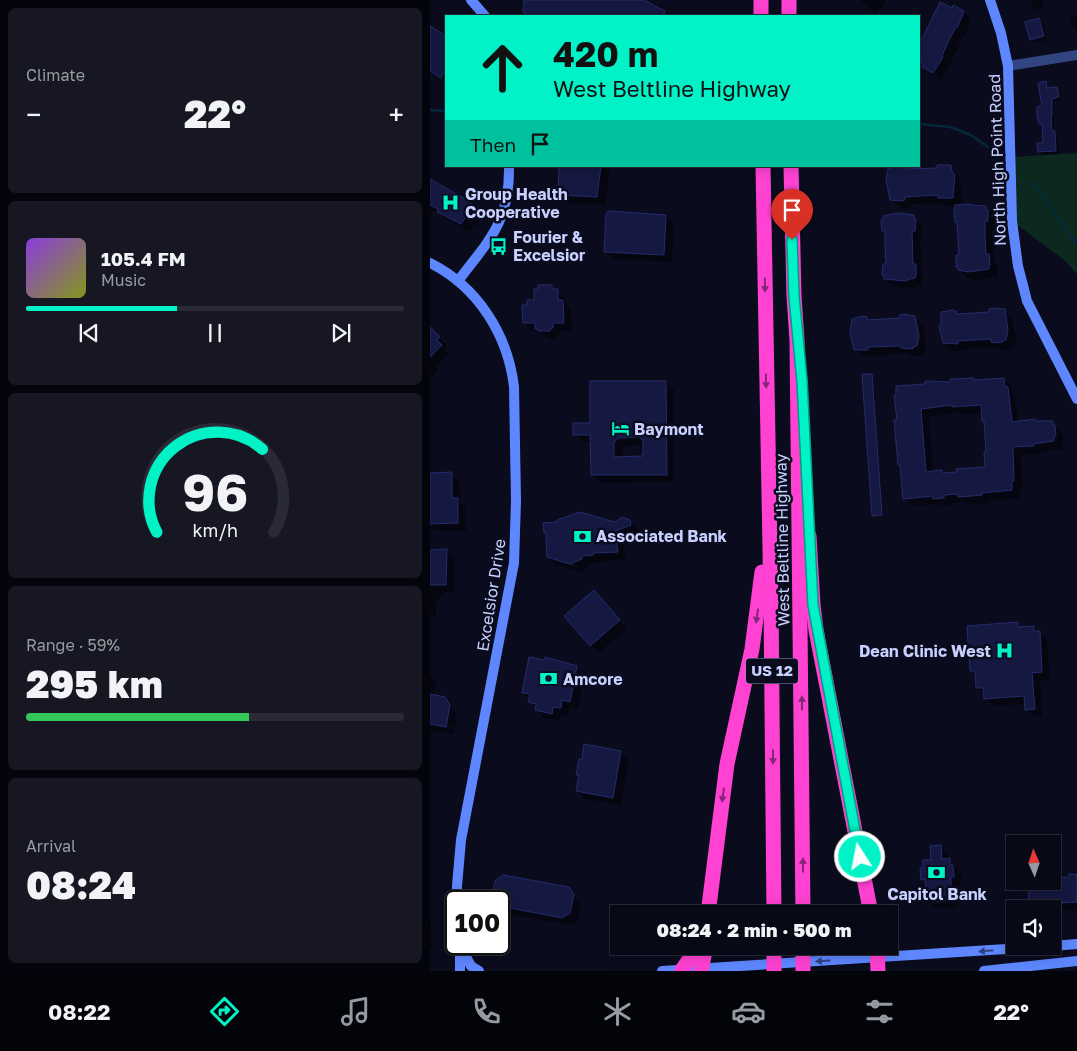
<!DOCTYPE html>
<html lang="en">
<head>
<meta charset="utf-8">
<style>
	body { margin:0; font-family:"Golos Text",sans-serif; background:#161723; color:#f1f3f6; height:100vh; display:flex; flex-direction:column; font-size:19px; white-space:nowrap }
	* { box-sizing:border-box; margin:0 }
	p { font-size:16px; color:#989aa1 }
	.icon { flex:none; width:28px; height:28px; fill:none; stroke:currentColor; stroke-width:2; stroke-linecap:round; stroke-linejoin:round }
	.map { position:relative; flex:1; overflow:hidden }
	.panel { display:flex; flex-direction:column; gap:8px; padding:8px; background:#04050c; width:430px }
	.panel>* { flex:none }
	.banner { position:absolute; left:15px; top:15px; width:475px; height:152px; border-radius:0px; box-shadow:0 2px 12px #0003,0 0 0 1px #292a35; background:#00f2c6; color:#111; overflow:hidden }
	.needle { width:32px; rotate:357deg }
	.tools { position:absolute; left:576px; top:835px; display:grid; gap:10px }
	.tools a { display:grid; place-items:center; width:55px; height:55px; border-radius:0px; background:#080916; box-shadow:0 2px 12px #0003,0 0 0 1px #292a35; font-size:25px }
	.speed { position:absolute; left:15px; top:890px; display:flex; gap:10px; font-size:25px; font-weight:700; text-align:center }
	.speed>* { display:grid; place-content:center; width:65px; height:65px; border-radius:50%; background:#080916; box-shadow:0 2px 12px #0003,0 0 0 1px #292a35; line-height:1 }
	.speed .limit { border:2px solid #111; border-radius:8px; background:#fff; color:#111 }
	.pin { position:absolute; display:grid; place-items:center; width:42px; height:42px; color:#fff; margin:-51px -21px; border-radius:50% 50% 50% 0; rotate:-45deg; box-shadow:0 0 5px #0007 }
	.pin .icon { rotate:45deg }
	.me { position:absolute; width:55px; margin:-28px; rotate:349deg; stroke-linejoin:round; filter:drop-shadow(0 0 4px #0008) }
	.turn { display:flex; align-items:center; gap:18px; height:105px; padding:0 25px; font-size:22px }
	.turn .icon { width:65px; height:65px; stroke-width:2.5 }
	.turn b { display:block; font-size:35px; line-height:42px }
	.then { display:flex; align-items:center; height:48px; padding:0 25px; background:#0003; gap:10px; font-size:19px }
	.big { font-size:38px; font-weight:800; line-height:1.1 }
	.panel .widget { flex:1; display:flex; flex-direction:column; justify-content:center; gap:8px; min-width:0; padding:0 18px; border-radius:8px; background:#161723 }
	.panel .dial { align-items:center; gap:0 }
	.dial svg { height:130px; overflow:visible; fill:none; stroke:#292a35; stroke-width:7; stroke-linecap:round; text-anchor:middle }
	.dial text { fill:#f1f3f6; stroke:none }
	.song { display:flex; align-items:center; gap:15px }
	.cover { width:60px; height:60px; border-radius:8px; background:linear-gradient(135deg,hsl(270 70% 55%),hsl(70 70% 35%)) }
	.played { height:5px; border-radius:2px; background:linear-gradient(90deg,#00f2c6 40%,#292a35 40%) }
	.keys { display:flex; justify-content:space-around; direction:ltr }
	.heat { display:flex; justify-content:space-between; align-items:center; font-size:28px; direction:ltr }
	.charge { height:8px; border-radius:4px; background:linear-gradient(90deg,#34c759 59%,#292a35 0) }
	.trip { position:absolute; left:180px; top:905px; width:288px; height:50px; border-radius:0px; background:#080916; box-shadow:0 2px 12px #0003,0 0 0 1px #292a35; font-weight:800; line-height:50px; text-align:center }
	.tabs { display:flex; height:80px; justify-content:space-around; align-items:center; background:#030409; color:#989aa1 }
	.tabs .icon { width:35px; height:35px }
	.tabs .current { color:#00f2c6 }
	.tabs b { font-size:22px; color:#f1f3f6 }
	main { display:flex; flex:1; min-height:0 }
	.map>svg:first-child { display:block }
	.green { fill:#0d281f }
	.shadow { fill:#0007; fill-rule:evenodd }
	.lines { fill:none; stroke-linecap:round; stroke-linejoin:round }
	.stream { stroke:#05283b; stroke-width:2.5 }
	.building { fill:#151840; stroke:#252b6d; fill-rule:evenodd }
	.street { stroke:#324580; stroke-width:10 }
	.secondary { stroke:#5e87ff; stroke-width:10 }
	.highway { stroke:#ff42d2; stroke-width:15 }
	.highway-bridge { stroke:#ff42d2; stroke-width:15 }
	.oneway { fill:#842778 }
	.oneway2 { fill:#304383 }
	.route-casing { stroke:#009d81; stroke-width:12 }
	.route { stroke:#00f2c6; stroke-width:9 }
	.labels { text-anchor:middle; stroke-width:5; stroke-linejoin:round; paint-order:stroke }
	.shield { fill:#0a0c1e; stroke:#8e95bc; stroke-width:1 }
	.shield-label { font-size:15px; font-weight:bold; fill:#c7d0ff }
	.street-label { font-size:16px; fill:#c7d0ff; stroke:#0a0c1e }
	.poi-label { font-size:16px; font-weight:bold; fill:#c7d0ff; stroke:#0a0c1e; text-anchor:start }
</style>
</head>
<body>
<main>
<section class="panel">
<div class="widget"><p>Climate</p>
<div class="heat"><a>−</a><b class="big">22°</b><a>+</a></div>
</div>
<div class="widget">
<div class="song"><i class="cover"></i><div><b>105.4 FM</b><p>Music</p></div></div>
<div class="played"></div>
<div class="keys"><svg class="icon" aria-label="previous" viewBox="0 0 24 24"><path d="M18 5L8 12l10 7zM5 5v14"/></svg><svg class="icon" aria-label="pause" viewBox="0 0 24 24"><path d="M8 5v14M16 5v14"/></svg><svg class="icon" aria-label="next" viewBox="0 0 24 24"><path d="M6 5l10 7-10 7zM19 5v14"/></svg></div>
</div>
<div class="widget dial"><svg viewBox="0 0 100 80">
<path d="M14 69A42 42 0 1 1 86 69"/>
<path d="M14 69A42 42 0 0 1 79 18" stroke="#00f2c6"/>
<text x="50" y="56" font-size="32" font-weight="700">96</text>
<text x="50" y="72" font-size="11">km/h</text>
</svg></div>
<div class="widget"><p>Range · 59%</p><b class="big">295 km</b><div class="charge"></div></div>
<div class="widget"><p>Arrival</p><b class="big">08:24</b></div>
</section>
<div class="map">
<svg width="647" height="971" viewBox="0 0 647 971">
	<rect width="100%" height="100%" fill="#0a0c1e"/>
	<path class="green" d="M647 153V274L634 260 582 221 581 157Z"/>
	<g class="shadow">
		<path d="M96 0H212L239 16H97L94 12Z"/>
		<path d="M430 0H456L451 9 449 7 446 13Z"/>
		<path d="M600 0H612L614 7 605 10Z"/>
		<path d="M510 3 522 10 534 12 542 20 538 27 539 28 535 35 534 34 516 73H515L511 80 489 65V44Z"/>
		<path d="M647 14V31L638 19Z"/>
		<path d="M609 20 613 24 617 40 605 43 601 40Z"/>
		<path d="M0 28 16 37V72L13 78 0 71Z"/>
		<path d="M616 83 619 89 627 88 630 91 631 100 624 101V132L627 135 629 153 612 155 609 152 615 144 613 127 610 123Z"/>
		<path d="M130 166H175L179 170 177 196H176L175 205 137 203 129 194Z"/>
		<path d="M521 167 529 175V180L532 184 531 206 555 207 564 215 566 226 565 229H562L564 260 568 266 567 277 547 280 537 278 527 267 530 256 529 224 526 222V206H517L514 203 482 204 483 208 473 209 469 207 461 199 475 171Z"/>
		<path d="M0 181 42 204 50 212 48 216 50 219 46 226 43 225 40 232 16 219 4 210 0 218Z"/>
		<path d="M236 216 244 224 242 262 184 259 175 251Z"/>
		<path d="M483 217 493 228V238H490L493 286H488L484 289 463 287 455 279 457 265 456 234 453 231Z"/>
		<path d="M121 286 135 298 136 304 141 309 142 330 130 331V336H127V339H118L109 331H102L94 323 98 306Z"/>
		<path d="M574 310 582 319 586 339 584 348H580V350L570 349 568 347 535 349V351H522L514 343 526 312 529 315 561 313Z"/>
		<path d="M484 317 493 325 496 345 494 354H491V356H481L478 353 433 357 425 349 436 318 439 321Z"/>
		<path d="M0 329 17 346 14 349 19 353 6 367 9 370 2 377 0 375Z"/>
		<path d="M441 375 443 376 452 516 445 517 443 515Z"/>
		<path d="M574 379 582 387V393L585 396 588 422 604 420 606 422H622L633 435V444H631L632 449 611 452 612 454 591 455 592 489H589L590 498 560 500V503L538 504 535 502 522 503V506H512L510 504 483 506 475 498 471 466 469 464 466 421 521 383ZM529 412 531 414 553 413 556 423 558 453 557 468 514 474 512 472H503L499 417Z"/>
		<path d="M236 382 244 390V482L170 483 162 475V442H153L145 434ZM197 445H215V458H192V450Z"/>
		<path d="M21 473 29 482 30 502 35 508 36 531H6L4 529H0V474Z"/>
		<path d="M200 521 208 529V533L193 539 196 560 171 561V563H159V567L149 572 126 565 118 557 117 535 115 532ZM124 558 147 565 146 567 124 561Z"/>
		<path d="M0 549 16 551 24 559V592L13 593V597H9L10 601H6V616L0 615Z"/>
		<path d="M172 600 197 629 168 653 160 645Z"/>
		<path d="M587 624 591 628 603 627 617 640 620 680H610L612 716 604 717 596 709V704L563 706 548 688 547 676 541 670Z"/>
		<path d="M146 667 154 675 148 709 140 708 139 716 131 714 130 721 114 718 94 693Z"/>
		<path d="M0 674 6 683 4 694 6 697 14 698 27 714 24 734 0 730V725L22 729V727L0 722Z"/>
		<path d="M191 752 199 760 191 805 155 799 147 791 150 777 147 774Z"/>
		<path d="M511 847 519 855V860L527 868V871L531 874V884L528 885 529 906 524 907V908L512 909 506 908 498 899 496 883 492 879Z"/>
		<path d="M643 872H647V910L641 911 639 909H607L601 903 622 881 640 878 643 875Z"/>
		<path d="M138 889 151 904 148 921 141 925 77 914 69 905V901H66L63 898Z"/>
		<path d="M0 912 2 948H0Z"/>
	</g>
	<g class="lines">
		<g class="stream">
			<path d="M0 110 16 111"/>
			<path d="M489 124 520 127 541 135 558 147"/>
			<path d="M602 182 647 244"/>
		</g>
	</g>
	<g class="building">
		<path d="M94 0H214L235 11 233 16H95V12H93Z"/>
		<path d="M510 2 522 8 523 5 534 11 527 28 526 27 518 42 512 56 513 57 503 73 492 67 494 65 489 62V45Z"/>
		<path d="M609 18 614 36 600 40 595 22Z"/>
		<path d="M0 26 16 36V68L11 78 0 71Z"/>
		<path d="M616 81 617 88 627 87 629 97 622 99V116H621L622 131H625L626 151 608 152 607 143H613L612 124H609L607 115V107L612 106 608 83Z"/>
		<path d="M507 165H521L522 171 525 175 523 198H508V195L475 197V200L471 201 460 200 456 179 458 169 466 166 473 167 474 169 507 168Z"/>
		<path d="M129 166H171L167 197 128 195Z"/>
		<path d="M0 179 42 203 40 208 43 210 38 219 35 218 31 224 7 212 8 209 0 205Z"/>
		<path d="M542 204V205L556 206V210H558V221H555V235L556 254H559L560 265H559V269L538 272 528 270V267H526V255H529L527 222H525L524 211 525 205Z"/>
		<path d="M181 211 236 215 234 255 174 252 176 214 177 212Z"/>
		<path d="M467 213 484 215V219H486L485 231H482L483 264H486V275L485 278 480 279 475 281 454 279V275H452L453 264H456L455 245V231H452L451 220H453V216Z"/>
		<path d="M108 285H122V289H128V300H133L134 323H123V328L120 329V331H108V329H105V323H93L92 305H97V300H104V289H108Z"/>
		<path d="M563 308 575 309 578 330 576 340H573V342L566 343 561 342V339L528 341V344L513 343 509 326H511V312L523 310 526 311 527 314 559 312V309Z"/>
		<path d="M473 314 485 316 489 336 487 346 483 347V349L471 348V346L438 347V350H424L420 333 422 319 433 316 437 317V320L470 318V315Z"/>
		<path d="M0 327 10 337 7 340 12 345 0 357Z"/>
		<path d="M432 374H442L452 515 442 516Z"/>
		<path d="M544 378V380L574 378 575 387H578L582 422 605 419V421H623V426L625 425 626 436H624V441L604 444V446L583 447 584 481H582V490L552 493V495L541 496 528 497V494L514 495V498L503 499V496L473 499 470 465H468L465 431 464 420H467L464 395H466V386L495 384V381L520 382V379ZM522 405V407L551 405 552 421H554L556 452H554L555 467 526 469 527 472 513 473 512 470 496 472 491 409Z"/>
		<path d="M160 381H236L237 475H161L160 435H143V423H160ZM209 437 213 441V456L184 457V442L189 438Z"/>
		<path d="M22 472V498H28V523L0 524V473Z"/>
		<path d="M150 512 185 522 192 517 200 520 201 525 185 531 188 552 163 553V555L152 556V559L140 564 117 557 116 533H114L113 523 127 522V520Z"/>
		<path d="M17 549 16 585H0V550Z"/>
		<path d="M164 590 190 620 160 646 134 616Z"/>
		<path d="M588 622V627L604 626V631H610L612 672 602 673 605 709 595 710 594 696 554 699 553 688H546L545 671H540L537 626Z"/>
		<path d="M99 657 114 660 115 657 147 666 140 702 132 700 131 708 123 707 122 714 105 710 106 704 98 702 100 694 92 693Z"/>
		<path d="M0 694 15 697 20 705 16 727 0 724Z"/>
		<path d="M154 744 191 751 183 798 146 791 149 775H146L149 759H152Z"/>
		<path d="M511 845 512 859 520 858V865H523L524 877H521V898L517 899V901L502 902V900H497L495 879 491 880 490 868 493 867V860H501L500 846Z"/>
		<path d="M639 874H647V902L632 903V901L599 903 598 881H622V878L639 877Z"/>
		<path d="M73 875 139 887 144 895 140 913 132 918 69 906V901H64L62 898 65 881Z"/>
	</g>
	<g class="lines">
		<path class="street" d="M578 66 647 55"/>
		<g class="secondary">
			<path d="M41 0 55 16"/>
			<path d="M560 0 571 33 578 66 582 221 588 266 597 301 647 399"/>
			<path d="M0 263C48 287 78 335 84 387L86 501 84 563 31 840 27 886V901"/>
			<path d="M28 281C59 240 80 222 79 166"/>
			<path d="M29 944 41 966 49 971"/>
			<path d="M622 946 647 944"/>
			<path d="M30 947V971"/>
			<path d="M232 971 622 946"/>
			<path d="M554 971 647 961"/>
		</g>
		<g class="highway">
			<path d="M331 0V16"/>
			<path d="M359 0V16"/>
			<path d="M333 166 341 603 344 914"/>
			<path d="M361 166 364 296 367 340 373 914"/>
			<path d="M379 536 383 605 386 630 441 914"/>
			<path d="M278 914 297 764 322 649 332 572"/>
			<path d="M447 946 448 971"/>
			<path d="M252 970 263 954 266 946"/>
			<path d="M271 971 276 946"/>
		</g>
		<g class="highway-bridge">
			<path d="M344 971V946"/>
			<path d="M373 971V946"/>
		</g>
	</g>
	<defs><path id="oneway-solid" d="M-6-.8H1V-3.2L6.5 0L1 3.2V.8H-6Z" transform="scale(1.25)"/></defs>
	<g class="oneway">
		<use href="#oneway-solid" transform="translate(335 285) rotate(89)"/>
		<use href="#oneway-solid" transform="translate(336 381) rotate(89)"/>
		<use href="#oneway-solid" transform="translate(327 616) rotate(99)"/>
		<use href="#oneway-solid" transform="translate(372 703) rotate(-90)"/>
		<use href="#oneway-solid" transform="translate(343 757) rotate(90)"/>
		<use href="#oneway-solid" transform="translate(293 795) rotate(98)"/>
		<use href="#oneway-solid" transform="translate(373 865) rotate(-90)"/>
	</g>
	<g class="oneway2">
		<use href="#oneway-solid" transform="translate(556 951) rotate(175)"/>
		<use href="#oneway-solid" transform="translate(393 961) rotate(176)"/>
	</g>
	<g class="lines">
		<defs>
			<path id="route" d="M362 240 364 296 372 381 383 605 430 857"/>
		</defs>
		<use href="#route" class="route-casing"/>
		<use href="#route" class="route"/>
	</g>
	<defs>
		<symbol id="hospital-bare" viewBox="-9 -9 18 18"><path d="M-5-5h3v3.5h4V-5h3V5h-3V1.5h-4V5h-3Z" fill="#00f2c6" stroke="#0a0c1e" stroke-width="2.5" paint-order="stroke"/></symbol>
		<symbol id="bus-bare" viewBox="-9 -9 18 18"><path d="M-5-6H5V4H4V6H2V4H-2V6H-4V4H-5ZM-3.5-4V0h7V-4ZM-3.5 1.2v1.5H-2V1.2ZM2 1.2v1.5H3.5V1.2Z" fill="#00f2c6" stroke="#0a0c1e" stroke-width="2.5" paint-order="stroke"/></symbol>
		<symbol id="hotel-bare" viewBox="-9 -9 18 18"><path d="M-6-4.5h1.5V1H6V5H4.5V3h-9V5H-6ZM-4 0a1.8 1.8 0 1 1 3.6 0ZM.5 0V-2.5h3Q6-2.5 6 0Z" fill="#00f2c6" stroke="#0a0c1e" stroke-width="2.5" paint-order="stroke"/></symbol>
		<symbol id="bank-bare" viewBox="-9 -9 18 18"><path d="M-6-4H6V4H-6ZM0-2.3a2.3 2.3 0 1 0 0 4.6a2.3 2.3 0 1 0 0-4.6Z" fill="#00f2c6" stroke="#0a0c1e" stroke-width="2.5" paint-order="stroke"/></symbol>
	</defs>
	<g fill-rule="evenodd">
		<use href="#hospital-bare" x="8" y="190" width="25" height="25"/>
		<use href="#bus-bare" x="56" y="234" width="25" height="25"/>
		<use href="#hotel-bare" x="178" y="416" width="25" height="25"/>
		<use href="#bank-bare" x="140" y="524" width="25" height="25"/>
		<use href="#hospital-bare" x="562" y="638" width="25" height="25"/>
		<use href="#bank-bare" x="106" y="666" width="25" height="25"/>
		<use href="#bank-bare" x="494" y="860" width="25" height="25"/>
	</g>
	<g class="labels">
		<rect class="shield" x="316" y="658.5" width="52" height="25" rx="4"/>
		<g class="shield-label">
			<text x="342" y="676">US 12</text>
		</g>
		<g class="street-label">
			<text transform="translate(567 160) rotate(-92)" y="6">North High Point Road</text>
			<text transform="translate(352 540) rotate(-91)" y="6">West Beltline Highway</text>
			<text transform="translate(61 595) rotate(-81)" y="6">Excelsior Drive</text>
		</g>
		<g class="poi-label">
			<text x="35" y="200">Group Health<tspan x="35" dy="18">Cooperative</tspan></text>
			<text x="83" y="243">Fourier &amp;<tspan x="83" dy="18">Excelsior</tspan></text>
			<text x="204" y="435">Baymont</text>
			<text x="166" y="542">Associated Bank</text>
			<text x="561" y="657" text-anchor="end">Dean Clinic West</text>
			<text x="133" y="685">Amcore</text>
			<text x="507" y="900" text-anchor="middle">Capitol Bank</text>
		</g>
	</g>
</svg>
<div class="tools">
<a><svg class="needle" viewBox="-14 -14 28 28"><path d="M0-13l5 13h-10z" fill="#e53935"/><path d="M0 13l5-13h-10z" fill="#989aa1"/></svg></a>
<a><svg class="icon" aria-label="sound" viewBox="0 0 24 24"><path d="M4 9h4l5-4v14l-5-4H4zM17 9q2 3 0 6"/></svg></a>
</div>
<div class="speed"><div class="limit">100</div></div>
<div class="pin" style="left:362px;top:240px;background:#d93025"><svg class="icon" aria-label="arrive" viewBox="0 0 24 24"><path d="M6 21V4h12l-3 4 3 4H6"/></svg></div>
<svg class="me" style="left:430px;top:857px" viewBox="-20 -20 40 40"><circle r="17" fill="#00f2c6" stroke="#fff" stroke-width="3"/><path d="M0-11L8 9 0 5-8 9z" fill="#fff"/></svg>
<div class="trip">08:24 · 2 min · 500 m</div>
<div class="banner">
<div class="turn"><svg class="icon" aria-label="ahead" viewBox="0 0 24 24"><path d="M12 20V5M6 11l6-6 6 6"/></svg><div><b>420 m</b>West Beltline Highway</div></div>
<div class="then">Then<svg class="icon" aria-label="arrive" viewBox="0 0 24 24"><path d="M6 21V4h12l-3 4 3 4H6"/></svg></div>
</div>
</div>
</main>
<nav class="tabs">
<b>08:22</b>
<svg class="icon current" aria-label="directions" viewBox="0 0 24 24"><path d="M12 3l9 9-9 9-9-9zM9 14v-3h6M13 9l2 2-2 2"/></svg>
<svg class="icon" aria-label="music" viewBox="0 0 24 24"><path d="M9 18V5l10-2v13"/><circle cx="6" cy="18" r="3"/><circle cx="16" cy="16" r="3"/></svg>
<svg class="icon" aria-label="phone" viewBox="0 0 24 24"><path d="M5 4h4l2 5-3 2q2 4 5 5l2-3 5 2v4C11 20 4 13 5 4z"/></svg>
<svg class="icon" aria-label="climate" viewBox="0 0 24 24"><path d="M12 3v18M4 7l16 10M4 17L20 7"/></svg>
<svg class="icon" aria-label="car" viewBox="0 0 24 24"><path d="M5 17H2v-5l4-1 3-4h7l3 4 3 1v5h-3M9 17h6M6 11h13"/><circle cx="7" cy="17" r="2"/><circle cx="17" cy="17" r="2"/></svg>
<svg class="icon" aria-label="filters" viewBox="0 0 24 24"><path d="M4 7h16M4 17h16"/><circle cx="9" cy="7" r="2"/><circle cx="15" cy="17" r="2"/></svg>
<b>22°</b>
</nav>
</body>
</html>
